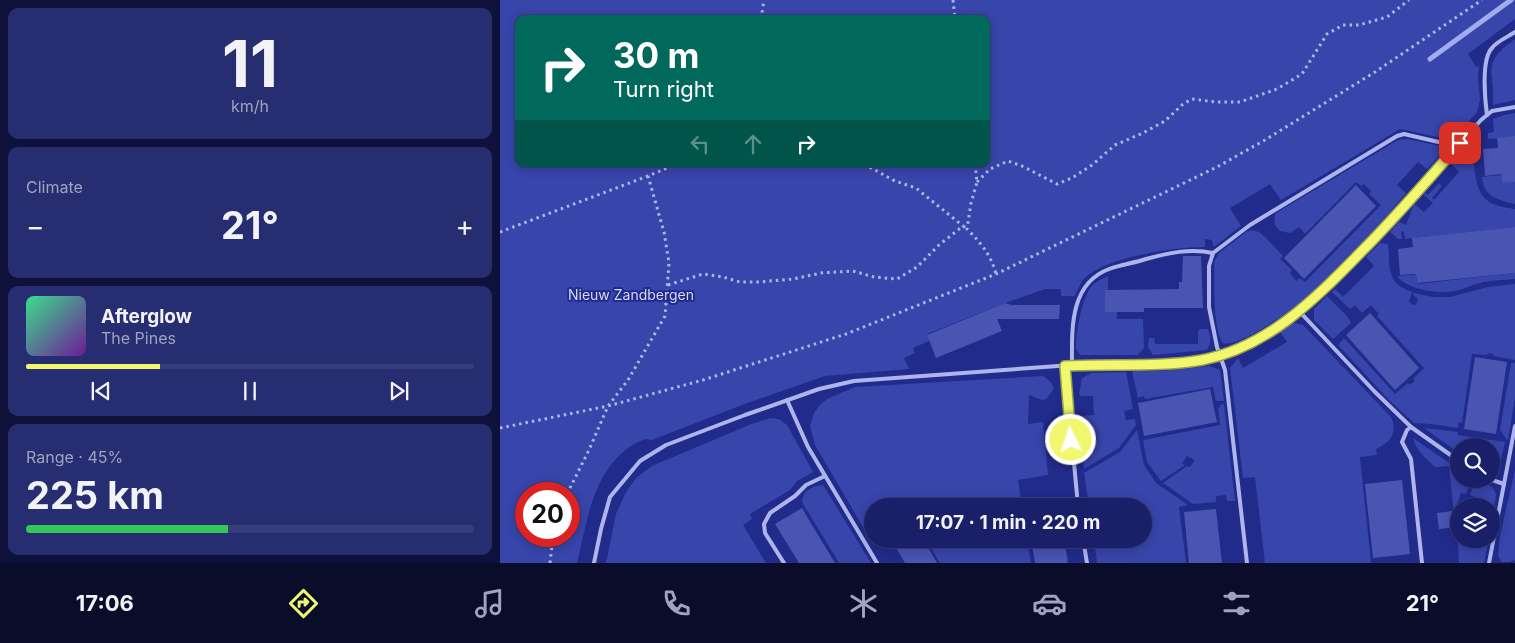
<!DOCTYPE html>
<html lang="en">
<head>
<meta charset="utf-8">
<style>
	body { margin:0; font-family:Inter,sans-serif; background:#262d71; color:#f1f3f6; height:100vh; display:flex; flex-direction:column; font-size:19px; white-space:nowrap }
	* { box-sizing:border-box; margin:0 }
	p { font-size:16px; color:#9fa3c0 }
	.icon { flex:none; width:28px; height:28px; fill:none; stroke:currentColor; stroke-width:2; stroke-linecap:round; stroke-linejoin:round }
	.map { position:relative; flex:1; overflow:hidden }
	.side { display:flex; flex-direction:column; gap:8px; padding:8px; background:#0e123a; width:500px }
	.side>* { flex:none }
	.hud { position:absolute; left:15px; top:15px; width:475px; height:152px; border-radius:10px; box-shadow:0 2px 12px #0003,0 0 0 1px #373e7d; background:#00695c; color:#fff; overflow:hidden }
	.buttons { position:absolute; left:950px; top:438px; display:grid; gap:10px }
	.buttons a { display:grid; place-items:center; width:50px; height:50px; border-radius:50%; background:#192069; box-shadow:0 2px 12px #0003,0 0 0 1px #373e7d; font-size:25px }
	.speed { position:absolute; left:15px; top:482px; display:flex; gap:10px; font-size:25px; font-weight:700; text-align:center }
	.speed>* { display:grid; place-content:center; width:65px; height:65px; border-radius:50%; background:#192069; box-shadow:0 2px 12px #0003,0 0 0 1px #373e7d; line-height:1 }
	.speed .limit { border:8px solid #d22; background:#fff; color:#111 }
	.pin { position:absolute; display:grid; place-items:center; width:42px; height:42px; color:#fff; margin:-21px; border-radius:10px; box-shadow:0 2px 8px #0006 }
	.me { position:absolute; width:55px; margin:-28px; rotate:356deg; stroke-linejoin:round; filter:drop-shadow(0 0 4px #0008) }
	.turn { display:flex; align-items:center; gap:18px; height:105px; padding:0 15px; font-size:22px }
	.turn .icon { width:65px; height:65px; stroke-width:2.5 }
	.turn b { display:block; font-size:35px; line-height:42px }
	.lanes { display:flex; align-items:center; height:48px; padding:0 15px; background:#0003; justify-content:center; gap:25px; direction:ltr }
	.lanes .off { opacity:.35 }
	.big { font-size:38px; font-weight:700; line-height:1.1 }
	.side .card { flex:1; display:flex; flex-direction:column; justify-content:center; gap:8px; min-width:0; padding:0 18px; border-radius:10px; background:#262d71 }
	.side .dial { align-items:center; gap:0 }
	.dial b { font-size:65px; line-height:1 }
	.song { display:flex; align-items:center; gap:15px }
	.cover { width:60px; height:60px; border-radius:8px; background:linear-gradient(135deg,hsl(150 70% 55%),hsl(280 70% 35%)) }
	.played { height:5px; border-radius:2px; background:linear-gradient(90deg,#f1f86f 30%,#373e7d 30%) }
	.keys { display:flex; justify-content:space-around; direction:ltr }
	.heat { display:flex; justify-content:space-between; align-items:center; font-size:28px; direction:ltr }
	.charge { height:8px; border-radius:4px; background:linear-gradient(90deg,#34c759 45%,#373e7d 0) }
	.trip { position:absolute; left:364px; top:498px; width:288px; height:50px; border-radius:25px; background:#192069; box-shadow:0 2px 12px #0003,0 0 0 1px #373e7d; font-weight:700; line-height:50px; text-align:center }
	.tab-bar { display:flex; height:80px; justify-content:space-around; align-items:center; background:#0a0d2a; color:#9fa3c0 }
	.tab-bar .icon { width:35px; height:35px }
	.tab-bar .selected { color:#f1f86f }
	.tab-bar b { font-size:22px; color:#f1f3f6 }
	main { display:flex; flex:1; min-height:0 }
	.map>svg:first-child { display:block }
	.green { fill:#3845ab; fill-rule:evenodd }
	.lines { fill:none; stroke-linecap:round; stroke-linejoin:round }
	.stream { stroke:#a2abed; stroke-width:5 }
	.building { fill:#4954b3 }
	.path { stroke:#aeb5eb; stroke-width:3; stroke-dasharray:2.5 4; stroke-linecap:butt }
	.service { stroke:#aeb5eb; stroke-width:4 }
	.route-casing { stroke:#9da148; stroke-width:12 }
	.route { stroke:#f1f86f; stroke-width:9 }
	.labels { text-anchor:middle; stroke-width:4; stroke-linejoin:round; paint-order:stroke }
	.park-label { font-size:14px; fill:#d3d7f8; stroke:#212b8c }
</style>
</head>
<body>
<main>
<section class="side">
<div class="card dial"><b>11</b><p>km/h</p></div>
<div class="card"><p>Climate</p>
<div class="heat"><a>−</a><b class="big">21°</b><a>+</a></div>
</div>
<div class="card">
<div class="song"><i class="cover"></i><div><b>Afterglow</b><p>The Pines</p></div></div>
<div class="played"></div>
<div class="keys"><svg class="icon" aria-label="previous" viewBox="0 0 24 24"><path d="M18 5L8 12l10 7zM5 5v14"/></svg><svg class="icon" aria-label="pause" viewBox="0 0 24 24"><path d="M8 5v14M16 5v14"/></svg><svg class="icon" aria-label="next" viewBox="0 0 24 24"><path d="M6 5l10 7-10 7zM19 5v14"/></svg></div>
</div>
<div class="card"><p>Range · 45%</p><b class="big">225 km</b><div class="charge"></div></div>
</section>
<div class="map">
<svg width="1015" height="563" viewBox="0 0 1015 563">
	<rect width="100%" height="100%" fill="#212b8c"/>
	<g class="green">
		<path d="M0 0H1015V19L968 54 976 67 979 66 978 77 980 100 977 112 950 143 947 139 900 129 781 200 770 184 730 208 741 226 715 246H713L712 240 705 239V247C675 247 609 257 587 276 581 281 578 289 575 296H561V289H545L505 303 427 334 429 341 413 348 415 353 404 358 409 369 325 376 242 405 152 440 146 439C140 441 133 444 128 448 92 475 87 522 77 563H0ZM19 19H486V164H19ZM26 494H69V536H26Z"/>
		<path d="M1015 39V100L993 105C996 70 979 65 1015 39Z"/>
		<path d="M1015 113V137L988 139V133L994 132 993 119 1004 115Z"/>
		<path d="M907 139 940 146 943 152 927 169 918 162 897 185 906 193C887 216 867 237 846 258 833 271 820 286 805 298 794 309 737 349 723 343 712 328 715 282 714 262L719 253 746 232 752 230 759 232 765 237 783 256 780 259 792 270 790 273 796 281 800 278 805 282 881 205 869 194 871 191 864 184 861 186 856 182 805 234 799 227 790 233 780 231C774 226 773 220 776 213L898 140Z"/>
		<path d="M969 143 973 147C975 167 972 197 996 205 1002 207 1009 208 1015 209V227L905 239 904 232 901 231 902 239H898L890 232 899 222 906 225 914 204 924 212 933 203 923 194 925 193 928 195 939 183 942 186 932 198 934 200 959 172 950 163Z"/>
		<path d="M1001 175 1002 183 1015 182V204C999 200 983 197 982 177Z"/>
		<path d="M880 243 888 244C891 269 885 282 912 292L909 301 911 304 915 305 918 301 917 298 913 295 914 293 933 297H950L988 287 1015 284V360L993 356 994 354 988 353 987 355 972 354 962 423 959 422 958 428 931 424 914 423 889 400 838 345 844 338 895 394 908 383 910 385 915 381 913 379 924 368 877 316 879 314 871 305 862 313 855 305 850 309 832 292 835 289 843 297 874 266 866 257Z"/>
		<path d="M916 273 917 284 1015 273V279C1004 280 991 280 980 283 972 285 964 289 955 291 939 294 907 290 897 276L914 275Z"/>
		<path d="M608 276V290L617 312V319H643L644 348 638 355H580L576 349C576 332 581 301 591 287 595 282 602 279 608 276Z"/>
		<path d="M827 296 847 316 851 323 833 339 814 320V309Z"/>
		<path d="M794 323 803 325 891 417C898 433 891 442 876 449L877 455 860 457 871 563H765L755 477 743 478 730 368 738 358 743 368 787 342 780 332Z"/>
		<path d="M707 329C712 335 711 344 707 350L653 355 648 347 649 338H654L655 344H698V331L700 329Z"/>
		<path d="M1011 363H1015V397L1008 441 1000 430Z"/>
		<path d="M710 366 720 370 724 401H716L713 387 645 399 644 396 638 398 632 371H661Z"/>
		<path d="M626 372 633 409 624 411 626 420 635 419 636 425 619 448 584 469 580 416 594 415 593 396H581L579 394 582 378 591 373Z"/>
		<path d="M543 376 551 382 554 389 546 399 542 400 529 395 528 424 543 422 548 475 518 480 522 506H372V528L366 532 315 445 310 426 314 413 319 406 327 399 355 387Z"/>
		<path d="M724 404 735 501H727L726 495 716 496V502L693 504 663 483 687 466 690 467 695 460 687 456 682 463 685 465 661 481 647 462 643 440 720 425 718 408 720 407V405Z"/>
		<path d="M270 418 279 419 287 425 313 472 297 481 290 490 250 514 252 519 243 525 266 563H106L116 514 126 492 137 477 152 466 249 425Z"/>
		<path d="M924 428 958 432V435L1005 442 999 469 996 472 991 471V446H959V453Z"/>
		<path d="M637 430 644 465 656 483 688 505 679 507 686 563H597L594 539H642V506H589L584 473 620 452Z"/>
		<path d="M913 438 959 470V479H971L966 494 961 493 954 514 949 466 935 467C927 459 915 450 913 438Z"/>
		<path d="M1015 470V560L1009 562H1001L998 555 1000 536Z"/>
		<path d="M976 479 992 487 996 494 993 517 991 516V506H973L976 497 970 495Z"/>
		<path d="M323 485 371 563H339L302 502C303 490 312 486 323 485Z"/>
		<path d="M957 532 959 533V539H989L984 563H959Z"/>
		<path d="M426 539H527L531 563H440Z"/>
	</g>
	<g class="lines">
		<path class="stream" d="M930 59 1011 0"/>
	</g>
	<g class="building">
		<path d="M1015 136V182L1002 183 1001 174 985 176 983 149 998 148 997 138Z"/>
		<path d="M856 185 876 206 804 279 784 258Z"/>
		<path d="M1015 227V273L917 283 916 274 900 275 898 249 913 247 912 238Z"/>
		<path d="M683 256H701L703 308H644V312H605V290L679 289V282H682Z"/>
		<path d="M505 303 511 305H560L559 319H497L502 331 436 358 427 335Z"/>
		<path d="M870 313 919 368 895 390 846 335Z"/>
		<path d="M975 357 1007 362 996 434 964 429Z"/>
		<path d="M710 389 717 422 644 436 638 403Z"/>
		<path d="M902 480 910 554 873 558 865 484Z"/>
		<path d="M302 508 309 520 335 563H299L275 524Z"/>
		<path d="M716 509 722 563H689L684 512Z"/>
		<path d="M959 510V527L939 529 937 513Z"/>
		<path d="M391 539H423L437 563H405Z"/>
		<path d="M531 539H564L568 563H535Z"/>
	</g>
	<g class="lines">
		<g class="path">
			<path d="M453 0 455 19"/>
			<path d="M261 19 264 0"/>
			<path d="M364 164 395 181 416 188 463 226"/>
			<path d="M475 164 477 182 471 203 467 229C481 243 491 255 496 274"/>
			<path d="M477 182 490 169 508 161 522 166 557 184 572 178 592 165 615 145 643 133 665 121 683 104 692 99 716 102H740L777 89 802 74 827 34 843 25H859L887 17 909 0"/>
			<path d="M0 232 148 176"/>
			<path d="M168 285 203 274 223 277 240 282H259L293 279 321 273 353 271 374 277 397 279 417 267 439 245 463 226 467 229"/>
			<path d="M0 428 108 406 203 380 346 334 496 274 717 167 765 140 875 72 982 0"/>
			<path d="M67 494 89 450 108 406 128 380 165 316 169 263 164 232 148 176 177 164"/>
			<path d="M50 563 53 536"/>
		</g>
		<g class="service">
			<path d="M987 115C985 100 981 59 992 48 997 41 1008 37 1015 32"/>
			<path d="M799 311 875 392 911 427 959 461"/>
			<path d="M572 365C572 330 569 284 609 269 620 265 634 263 646 259 668 253 690 248 713 253"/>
			<path d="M565 366 578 506"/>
			<path d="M287 400 308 447 377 563"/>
			<path d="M911 427 907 430 902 442 911 459 922 563"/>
			<path d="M989 479 1004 484"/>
			<path d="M583 539 587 563"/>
			<path d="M94 563 101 529 110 497 140 461 166 445 245 415 319 389 354 381 572 365 673 363 701 360 733 352 781 325 808 305 889 224 981 120 992 111 1015 107"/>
			<path d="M284 563 265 533 264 524 270 513 295 496 306 485 325 476"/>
			<path d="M747 563 725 370 717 347 709 307V266L713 253 750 225 897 136 904 134 943 143 952 152"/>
			<path d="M989 563 1015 426"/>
		</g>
	</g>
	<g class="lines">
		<defs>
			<path id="route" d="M571 440 565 366C611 363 657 368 702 360 767 348 816 298 860 253 895 218 928 180 960 143"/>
		</defs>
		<use href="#route" class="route-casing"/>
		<use href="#route" class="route"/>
	</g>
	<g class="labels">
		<g class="park-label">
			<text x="131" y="300">Nieuw Zandbergen</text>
		</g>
	</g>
</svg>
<div class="buttons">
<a><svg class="icon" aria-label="search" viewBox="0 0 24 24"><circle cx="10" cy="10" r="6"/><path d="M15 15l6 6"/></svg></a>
<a><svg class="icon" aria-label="layers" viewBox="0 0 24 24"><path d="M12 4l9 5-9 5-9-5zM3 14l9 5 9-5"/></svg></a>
</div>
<div class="speed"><div class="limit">20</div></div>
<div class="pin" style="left:960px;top:143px;background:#d93025"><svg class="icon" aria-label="arrive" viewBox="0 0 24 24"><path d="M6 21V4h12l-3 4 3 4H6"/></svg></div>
<svg class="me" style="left:571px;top:440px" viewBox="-20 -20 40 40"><circle r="17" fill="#f1f86f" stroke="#fff" stroke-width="3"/><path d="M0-11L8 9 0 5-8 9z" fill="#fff"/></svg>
<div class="trip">17:07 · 1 min · 220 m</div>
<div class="hud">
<div class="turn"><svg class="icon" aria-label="right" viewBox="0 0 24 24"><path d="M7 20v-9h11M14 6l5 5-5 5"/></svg><div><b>30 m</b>Turn right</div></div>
<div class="lanes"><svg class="icon off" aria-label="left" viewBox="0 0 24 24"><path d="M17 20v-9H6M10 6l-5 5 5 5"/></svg><svg class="icon off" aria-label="ahead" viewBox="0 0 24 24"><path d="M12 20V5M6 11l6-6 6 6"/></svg><svg class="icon" aria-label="right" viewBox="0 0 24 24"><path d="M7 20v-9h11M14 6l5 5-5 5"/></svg></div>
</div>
</div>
</main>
<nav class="tab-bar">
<b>17:06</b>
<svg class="icon selected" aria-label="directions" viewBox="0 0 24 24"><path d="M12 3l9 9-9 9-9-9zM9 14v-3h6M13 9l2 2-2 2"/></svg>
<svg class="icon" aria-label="music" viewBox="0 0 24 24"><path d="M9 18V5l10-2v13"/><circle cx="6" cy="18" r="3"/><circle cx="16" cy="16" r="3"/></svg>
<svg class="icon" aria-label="phone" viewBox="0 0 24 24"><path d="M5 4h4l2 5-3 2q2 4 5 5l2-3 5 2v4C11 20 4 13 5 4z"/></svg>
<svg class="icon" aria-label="climate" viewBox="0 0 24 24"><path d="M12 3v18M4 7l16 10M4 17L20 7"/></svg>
<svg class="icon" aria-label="car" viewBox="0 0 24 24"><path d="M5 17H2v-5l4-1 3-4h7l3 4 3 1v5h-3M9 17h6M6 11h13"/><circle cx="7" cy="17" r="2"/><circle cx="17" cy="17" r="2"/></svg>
<svg class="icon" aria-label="filters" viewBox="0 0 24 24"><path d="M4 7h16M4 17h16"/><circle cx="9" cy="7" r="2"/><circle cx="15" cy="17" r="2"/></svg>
<b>21°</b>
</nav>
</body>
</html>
